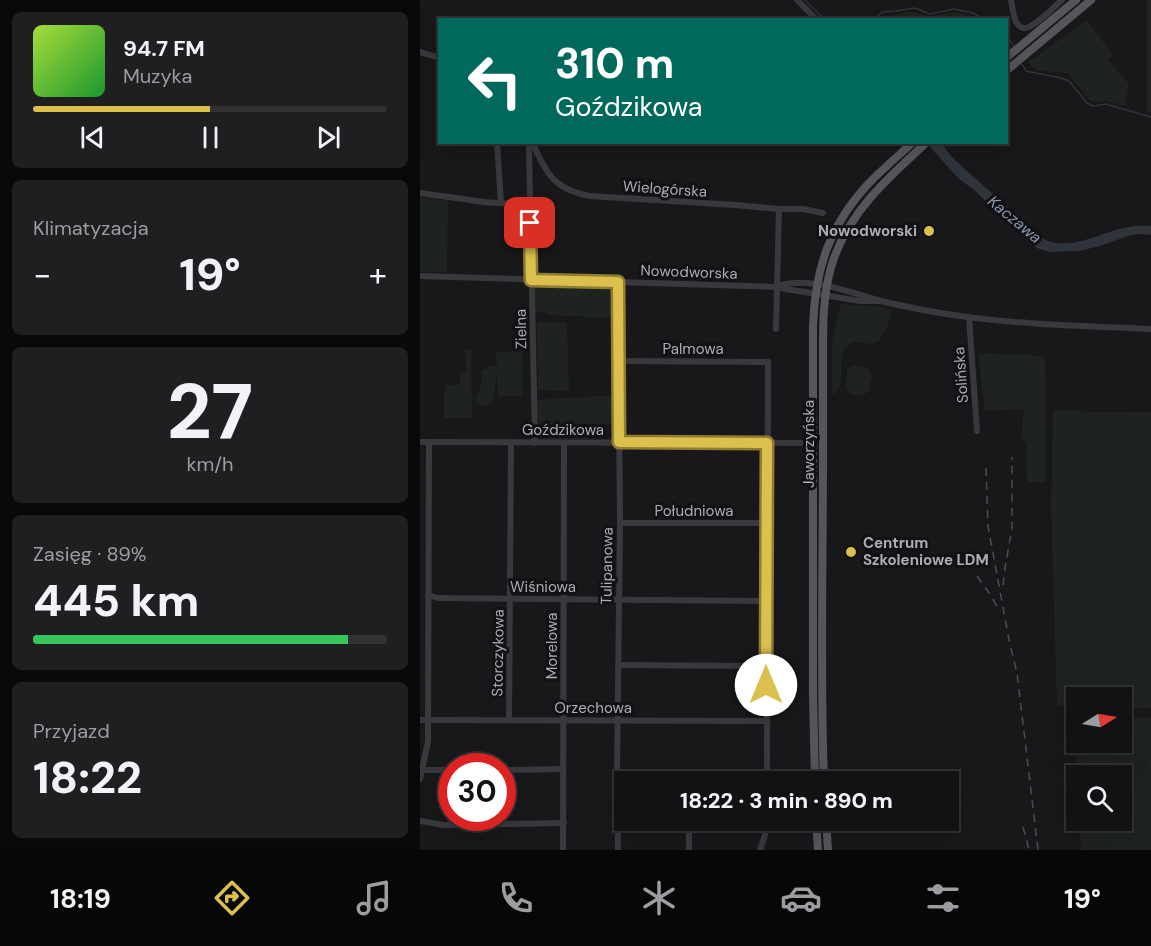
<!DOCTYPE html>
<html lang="pl">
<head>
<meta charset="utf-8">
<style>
	body { margin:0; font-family:"DM Sans",sans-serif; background:#1f1f21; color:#f1f3f6; height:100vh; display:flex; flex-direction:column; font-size:22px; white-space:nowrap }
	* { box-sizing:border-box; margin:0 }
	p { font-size:20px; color:#9c9da0 }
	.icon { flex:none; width:33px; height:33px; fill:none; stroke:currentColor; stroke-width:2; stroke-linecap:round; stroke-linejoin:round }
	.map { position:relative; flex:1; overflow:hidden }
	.details { display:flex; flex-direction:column; gap:12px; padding:12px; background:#0a090a; width:420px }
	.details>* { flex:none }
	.hud { position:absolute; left:18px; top:18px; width:570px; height:126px; border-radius:0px; box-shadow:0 6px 24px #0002,0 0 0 2px #313133; background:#00695c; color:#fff; overflow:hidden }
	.needle { width:39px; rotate:79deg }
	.buttons { position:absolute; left:646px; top:687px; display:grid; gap:12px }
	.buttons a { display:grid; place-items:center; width:66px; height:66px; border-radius:0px; background:#121113; box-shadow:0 6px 24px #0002,0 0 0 2px #313133; font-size:30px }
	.speed { position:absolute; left:18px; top:753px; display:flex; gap:12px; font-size:30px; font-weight:700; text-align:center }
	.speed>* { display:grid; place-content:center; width:78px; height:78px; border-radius:50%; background:#121113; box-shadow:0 6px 24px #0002,0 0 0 2px #313133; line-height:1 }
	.speed .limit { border:9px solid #d22; background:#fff; color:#111 }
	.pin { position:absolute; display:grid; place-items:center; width:51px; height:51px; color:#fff; margin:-26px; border-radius:12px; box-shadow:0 3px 9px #0006 }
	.me { position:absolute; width:66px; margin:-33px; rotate:0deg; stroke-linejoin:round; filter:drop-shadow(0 0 4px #0008) }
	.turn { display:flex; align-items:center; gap:21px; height:126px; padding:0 18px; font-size:27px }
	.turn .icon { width:78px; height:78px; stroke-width:2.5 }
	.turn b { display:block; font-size:42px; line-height:51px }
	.big { font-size:45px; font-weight:800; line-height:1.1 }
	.details .tile { flex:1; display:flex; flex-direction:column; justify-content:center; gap:9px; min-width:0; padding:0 21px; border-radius:9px; background:#1f1f21 }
	.details .dial { align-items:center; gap:0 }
	.dial b { font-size:78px; line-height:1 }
	.song { display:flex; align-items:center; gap:18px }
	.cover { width:72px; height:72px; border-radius:9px; background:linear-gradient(135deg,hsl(80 70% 55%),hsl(130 70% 35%)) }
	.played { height:6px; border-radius:3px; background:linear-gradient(90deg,#dbc04d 50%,#313133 50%) }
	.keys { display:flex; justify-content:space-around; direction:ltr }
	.heat { display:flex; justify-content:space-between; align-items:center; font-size:33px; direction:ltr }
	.charge { height:9px; border-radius:4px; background:linear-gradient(90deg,#34c759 89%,#313133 0) }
	.trip { position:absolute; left:194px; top:771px; width:345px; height:60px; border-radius:0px; background:#121113; box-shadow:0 6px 24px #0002,0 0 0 2px #313133; font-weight:800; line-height:60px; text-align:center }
	.dock { display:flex; height:96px; justify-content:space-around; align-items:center; background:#070708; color:#9c9da0 }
	.dock .icon { width:42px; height:42px }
	.dock .on { color:#dbc04d }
	.dock b { font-size:27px; color:#f1f3f6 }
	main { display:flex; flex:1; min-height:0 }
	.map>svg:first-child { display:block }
	.green { fill:#1e231f }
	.water { fill:#2f343b }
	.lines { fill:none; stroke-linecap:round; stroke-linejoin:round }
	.stream { stroke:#2f343b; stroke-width:1.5 }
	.minor { stroke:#39393d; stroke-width:6 }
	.major { stroke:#55565c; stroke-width:8 }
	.rail { stroke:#4c4d52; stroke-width:1.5; stroke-dasharray:8 6; stroke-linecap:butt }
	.route-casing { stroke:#8e7d32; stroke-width:15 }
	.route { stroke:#dbc04d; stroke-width:10 }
	.poi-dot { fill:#dbc04d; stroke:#121214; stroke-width:2 }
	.labels { text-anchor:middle; stroke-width:6; stroke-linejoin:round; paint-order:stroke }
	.street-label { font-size:15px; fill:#abadb7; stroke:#121214 }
	.poi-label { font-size:15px; font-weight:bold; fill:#abadb7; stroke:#121214; text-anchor:end }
	.water-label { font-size:16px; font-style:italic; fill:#8796ad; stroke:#121214 }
</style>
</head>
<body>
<main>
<section class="details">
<div class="tile">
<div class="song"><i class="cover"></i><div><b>94.7 FM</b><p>Muzyka</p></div></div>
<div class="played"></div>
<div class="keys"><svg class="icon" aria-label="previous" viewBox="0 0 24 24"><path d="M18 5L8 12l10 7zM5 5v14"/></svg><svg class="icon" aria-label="pause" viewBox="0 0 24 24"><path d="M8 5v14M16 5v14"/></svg><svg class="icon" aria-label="next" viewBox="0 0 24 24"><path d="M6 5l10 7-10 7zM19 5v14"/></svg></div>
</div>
<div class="tile"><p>Klimatyzacja</p>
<div class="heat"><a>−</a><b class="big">19°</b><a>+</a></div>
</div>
<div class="tile dial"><b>27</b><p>km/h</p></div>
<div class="tile"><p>Zasięg · 89%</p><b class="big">445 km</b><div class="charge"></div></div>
<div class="tile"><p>Przyjazd</p><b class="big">18:22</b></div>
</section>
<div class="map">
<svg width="731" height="850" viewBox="0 0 731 850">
	<rect width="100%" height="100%" fill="#181719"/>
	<g class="green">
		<path d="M727 0H731V113L727 112Z"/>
		<path d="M485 12H494L511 17 527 13H540L555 19H462C469 15 477 15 485 12Z"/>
		<path d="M667 20 693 55 688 60 709 84 705 106 686 101 673 102 668 99 649 74C634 69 617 77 607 61L614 58Z"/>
		<path d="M0 197 28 201 27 272H0Z"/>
		<path d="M116 285 190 287 193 290V318L129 315 121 311 115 314 114 291Z"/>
		<path d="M421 304C438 305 455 305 471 310 471 319 464 341 454 343 442 346 439 337 426 346 416 362 426 375 417 392L412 394V342Z"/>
		<path d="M117 322 147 323 149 391 118 390Z"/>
		<path d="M43 350H51L52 418H24V391H26V385H40V373H46V353H43Z"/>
		<path d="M102 351 103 396 78 397 77 372 73 401 67 406C46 405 60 394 61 385 62 380 62 375 62 370L68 369V366H77L76 352Z"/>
		<path d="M558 353 614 355 625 357 626 482H607L606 442 601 441 604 409 565 411Z"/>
		<path d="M433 366 448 368 452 376 448 392C439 398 426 397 426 384 426 380 427 374 428 369Z"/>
		<path d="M194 395V423L171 425V439H119L116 400Z"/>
		<path d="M633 411 731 412V708H702V698H657V706H637L631 504Z"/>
		<path d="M731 717V850H661L659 821 702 820V776L657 775 655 720H657V742H702V718Z"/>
	</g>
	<path class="water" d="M516 142 521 143 532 157 548 172 625 240C659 254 694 221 731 226V235L721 234 711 235 680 246 659 251 629 252 617 248 605 239 553 189 539 179 510 147Z"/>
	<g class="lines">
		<g class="stream">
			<path d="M385 0 405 20"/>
			<path d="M454 20 462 12 476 11 495 8 510 14 534 9 553 13 565 20"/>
			<path d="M586 37 592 43 595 48"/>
			<path d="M602 64 606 71 641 78 649 81 667 103 673 106 686 104 731 117"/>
		</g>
		<g class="minor">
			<path d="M377 0 397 20"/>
			<path d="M591 0C592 6 593 13 595 19 596 23 600 28 604 28 613 29 635 6 642 0"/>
			<path d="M0 52 20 58"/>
			<path d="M77 142 81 203"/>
			<path d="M112 142C127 174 133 189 170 196L315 205 359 209H383L403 213"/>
			<path d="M112 144 109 148 115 443"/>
			<path d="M0 193 64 202 109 205"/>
			<path d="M0 276 357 287 366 289 440 301H461"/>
			<path d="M198 282 200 523 197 775 198 850"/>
			<path d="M358 286C392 276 428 292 461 301 489 308 518 313 547 317 608 325 670 326 731 329"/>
			<path d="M549 317 557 431"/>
			<path d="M356 329 359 209"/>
			<path d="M199 361 348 362 347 782"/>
			<path d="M0 442 393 443"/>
			<path d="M200 523H347"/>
			<path d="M8 595 18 598 347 601"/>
			<path d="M198 665 346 666"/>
			<path d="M0 720 347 721"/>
			<path d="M89 720 91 442"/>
			<path d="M3 770H32"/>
			<path d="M82 770 143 769"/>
			<path d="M197 775 347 774"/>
			<path d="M0 779 8 742 9 442"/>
			<path d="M0 821 24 825 144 823"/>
			<path d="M143 850 144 443"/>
			<path d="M269 850V820"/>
			<path d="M340 850 345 835 347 820"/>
		</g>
		<g class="major">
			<path d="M586 58 656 0"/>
			<path d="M586 71 671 0"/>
			<path d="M395 782 393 694V326C395 269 409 226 449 183 463 169 478 156 493 142"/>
			<path d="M404 782C400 674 403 566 403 458 403 426 403 394 403 362 403 327 402 292 414 258 432 209 469 177 507 142"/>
			<path d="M396 820 398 850"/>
			<path d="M406 820 408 850"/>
		</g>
		<g class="rail">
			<path d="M566 468 568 526 589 640 597 673 618 850"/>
			<path d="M557 576 572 597 579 611"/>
			<path d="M583 585 585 568 592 528V457"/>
			<path d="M603 827 609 850"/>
		</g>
	</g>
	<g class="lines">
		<defs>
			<path id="route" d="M110 223 111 280 198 282 199 442 347 443 346 685"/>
		</defs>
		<use href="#route" class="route-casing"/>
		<use href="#route" class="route"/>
	</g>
	<g class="poi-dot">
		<circle cx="509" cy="231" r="6"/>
		<circle cx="431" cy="552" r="6"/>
	</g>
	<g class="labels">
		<g class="street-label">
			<text transform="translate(245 189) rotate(4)" y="5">Wielogórska</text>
			<text transform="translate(269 272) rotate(2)" y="5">Nowodworska</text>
			<text transform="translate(101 329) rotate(-91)" y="5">Zielna</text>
			<text x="273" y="354">Palmowa</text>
			<text transform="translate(541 375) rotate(-94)" y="5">Solińska</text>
			<text x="143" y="435">Goździkowa</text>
			<text transform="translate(389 444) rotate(-90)" y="5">Jaworzyńska</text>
			<text x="274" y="516">Południowa</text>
			<text transform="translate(187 566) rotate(-89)" y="5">Tulipanowa</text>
			<text x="123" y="592">Wiśniowa</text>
			<text transform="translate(132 646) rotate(-90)" y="5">Morelowa</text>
			<text transform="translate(78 653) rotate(-89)" y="5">Storczykowa</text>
			<text x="173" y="713">Orzechowa</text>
		</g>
		<g class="poi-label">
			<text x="497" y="236">Nowodworski</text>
			<text x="443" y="548" text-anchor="start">Centrum<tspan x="443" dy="17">Szkoleniowe LDM</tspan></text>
		</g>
		<g class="water-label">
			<text transform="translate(595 219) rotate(40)" y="6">Kaczawa</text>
		</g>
	</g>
</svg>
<div class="buttons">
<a><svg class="needle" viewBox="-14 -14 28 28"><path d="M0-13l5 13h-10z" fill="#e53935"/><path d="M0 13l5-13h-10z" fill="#9c9da0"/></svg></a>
<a><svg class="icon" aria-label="search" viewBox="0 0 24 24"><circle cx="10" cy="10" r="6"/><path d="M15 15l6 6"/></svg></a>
</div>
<div class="speed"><div class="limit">30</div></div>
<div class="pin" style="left:110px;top:223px;background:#d93025"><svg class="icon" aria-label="arrive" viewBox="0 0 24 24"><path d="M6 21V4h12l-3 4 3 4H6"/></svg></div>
<svg class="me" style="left:346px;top:685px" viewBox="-20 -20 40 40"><circle r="19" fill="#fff"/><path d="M0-13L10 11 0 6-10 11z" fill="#dbc04d"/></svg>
<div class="trip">18:22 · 3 min · 890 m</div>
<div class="hud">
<div class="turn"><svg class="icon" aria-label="left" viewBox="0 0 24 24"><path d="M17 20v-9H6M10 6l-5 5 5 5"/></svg><div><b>310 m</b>Goździkowa</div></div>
</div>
</div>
</main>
<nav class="dock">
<b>18:19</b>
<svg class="icon on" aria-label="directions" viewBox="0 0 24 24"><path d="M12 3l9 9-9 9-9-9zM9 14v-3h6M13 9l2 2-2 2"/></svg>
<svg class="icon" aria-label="music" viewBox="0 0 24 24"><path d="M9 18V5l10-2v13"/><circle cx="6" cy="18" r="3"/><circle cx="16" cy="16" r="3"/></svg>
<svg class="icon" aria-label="phone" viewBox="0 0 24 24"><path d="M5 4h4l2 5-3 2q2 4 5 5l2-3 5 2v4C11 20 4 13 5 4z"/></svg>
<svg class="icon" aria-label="climate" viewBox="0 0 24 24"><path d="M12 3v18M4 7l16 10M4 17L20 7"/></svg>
<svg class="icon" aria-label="car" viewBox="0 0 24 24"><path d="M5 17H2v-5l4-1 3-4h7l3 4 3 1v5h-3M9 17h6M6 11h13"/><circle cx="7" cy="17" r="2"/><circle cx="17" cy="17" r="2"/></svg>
<svg class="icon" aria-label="filters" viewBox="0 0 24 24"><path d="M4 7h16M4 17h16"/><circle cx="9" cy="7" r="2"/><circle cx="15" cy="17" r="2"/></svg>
<b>19°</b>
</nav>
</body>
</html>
